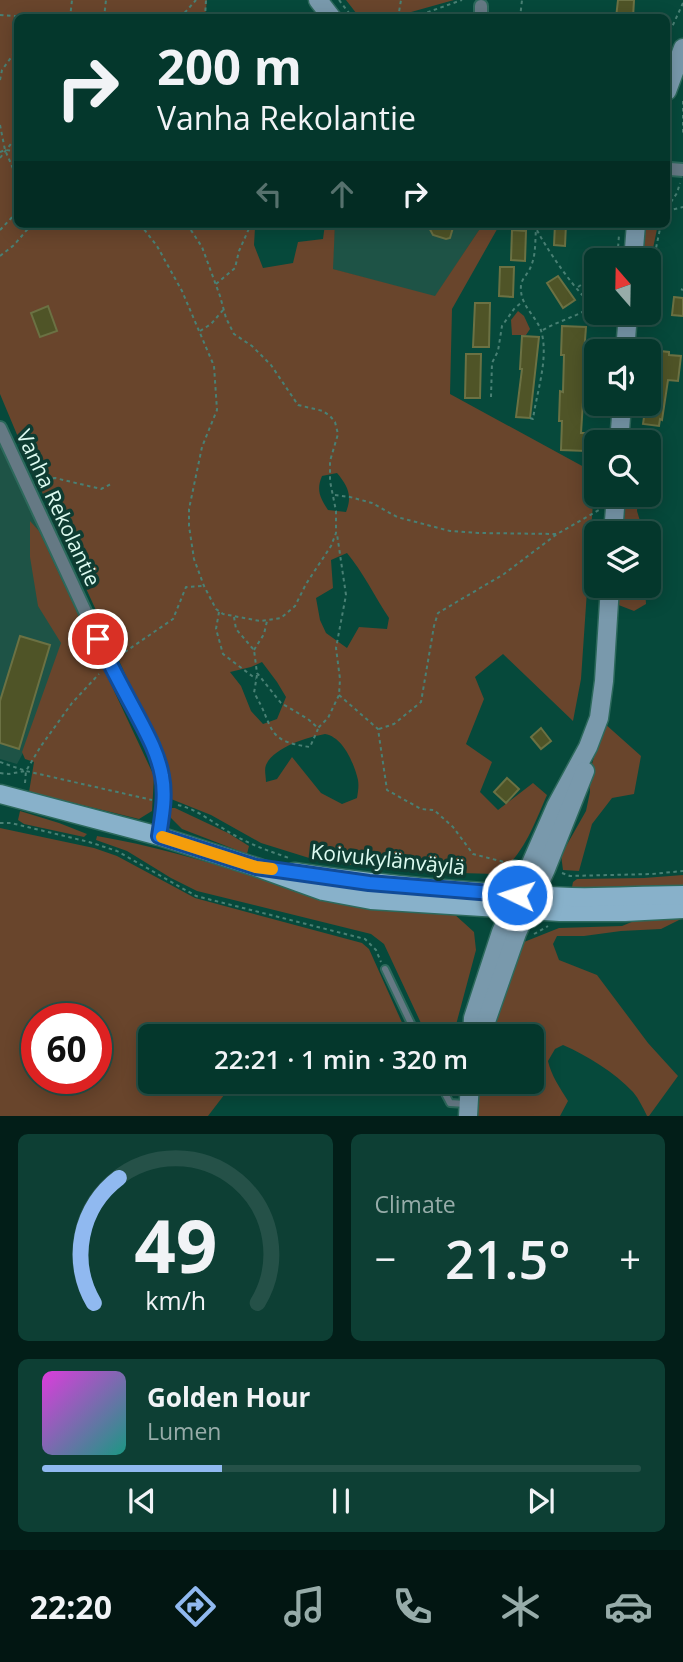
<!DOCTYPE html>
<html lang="en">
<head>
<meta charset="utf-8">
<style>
	body { margin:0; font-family:"Open Sans",sans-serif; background:#0d3f34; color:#f1f3f6; height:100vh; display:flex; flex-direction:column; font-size:26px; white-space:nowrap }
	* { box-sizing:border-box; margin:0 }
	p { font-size:23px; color:#97aca9 }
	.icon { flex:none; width:38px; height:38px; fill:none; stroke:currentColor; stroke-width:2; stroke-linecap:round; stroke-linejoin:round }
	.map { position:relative; height:1116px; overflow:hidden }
	.side { display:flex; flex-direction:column; gap:18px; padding:18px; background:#021e18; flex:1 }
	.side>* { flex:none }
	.banner { position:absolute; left:14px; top:14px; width:656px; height:214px; border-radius:10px; box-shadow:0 4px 18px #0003,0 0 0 2px #255148; background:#04372c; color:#f1f3f6; overflow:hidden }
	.needle { width:46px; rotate:340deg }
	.buttons { position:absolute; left:584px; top:248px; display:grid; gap:14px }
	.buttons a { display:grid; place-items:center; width:77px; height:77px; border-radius:10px; background:#04372c; box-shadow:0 4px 18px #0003,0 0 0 2px #255148; font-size:35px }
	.speed { position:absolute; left:21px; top:1003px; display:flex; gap:14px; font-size:35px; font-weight:700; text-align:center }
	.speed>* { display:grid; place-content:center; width:91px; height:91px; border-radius:50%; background:#04372c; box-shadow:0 4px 18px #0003,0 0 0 2px #255148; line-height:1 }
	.speed .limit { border:10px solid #d22; background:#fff; color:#111 }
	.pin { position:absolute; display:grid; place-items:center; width:60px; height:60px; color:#fff; margin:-30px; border:4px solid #fff; border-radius:50%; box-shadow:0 2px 7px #0007 }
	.me { position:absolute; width:77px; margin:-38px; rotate:274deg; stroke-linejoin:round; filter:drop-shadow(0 0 5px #0008) }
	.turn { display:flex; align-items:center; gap:24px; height:147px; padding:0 28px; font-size:32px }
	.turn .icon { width:91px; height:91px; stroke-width:2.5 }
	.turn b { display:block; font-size:49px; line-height:60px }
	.lanes { display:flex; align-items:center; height:66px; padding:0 28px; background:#0003; justify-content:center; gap:35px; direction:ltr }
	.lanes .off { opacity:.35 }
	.big { font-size:52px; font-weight:600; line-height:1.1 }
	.side .card { flex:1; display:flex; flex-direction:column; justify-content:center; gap:10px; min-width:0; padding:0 24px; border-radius:10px; background:#0d3f34 }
	.side .dial { align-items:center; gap:0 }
	.dial svg { height:182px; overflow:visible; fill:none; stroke:#255148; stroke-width:7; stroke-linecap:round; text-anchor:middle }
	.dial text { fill:#f1f3f6; stroke:none }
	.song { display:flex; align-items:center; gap:21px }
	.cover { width:84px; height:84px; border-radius:10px; background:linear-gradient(135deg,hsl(300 70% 55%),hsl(170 70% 35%)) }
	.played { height:7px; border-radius:4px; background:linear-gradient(90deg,#90b9f0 30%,#255148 30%) }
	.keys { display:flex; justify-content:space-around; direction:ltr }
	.heat { display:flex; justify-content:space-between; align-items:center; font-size:38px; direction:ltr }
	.side .tiles { flex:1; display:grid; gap:18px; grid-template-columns:1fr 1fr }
	.card:last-child { grid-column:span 2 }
	.trip { position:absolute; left:138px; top:1024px; width:406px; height:70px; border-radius:10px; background:#04372c; box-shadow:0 4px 18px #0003,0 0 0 2px #255148; font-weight:600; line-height:70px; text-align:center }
	.dock { display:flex; height:112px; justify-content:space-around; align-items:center; background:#021612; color:#97aca9 }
	.dock .icon { width:49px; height:49px }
	.dock .current { color:#90b9f0 }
	.dock b { font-size:32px; color:#f1f3f6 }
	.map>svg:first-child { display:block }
	.built { fill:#1e5346 }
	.green { fill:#69452c; fill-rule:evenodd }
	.building { fill:#4f5427; stroke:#6b7143; stroke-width:2 }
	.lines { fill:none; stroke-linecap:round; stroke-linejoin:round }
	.lane-casing { stroke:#2d695c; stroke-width:10 }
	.street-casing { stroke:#2d695c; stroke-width:16 }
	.secondary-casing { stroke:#2d695c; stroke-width:21 }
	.primary-casing { stroke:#2d695c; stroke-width:21 }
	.path { stroke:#498074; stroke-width:2; stroke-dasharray:3.5 3.5; stroke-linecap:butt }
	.lane { stroke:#657984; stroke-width:6 }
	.street { stroke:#657984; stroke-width:12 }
	.secondary { stroke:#7999ac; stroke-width:18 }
	.primary { stroke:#88b1ca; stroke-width:18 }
	.street-bridge-casing { stroke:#2d695c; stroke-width:16; stroke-linecap:butt }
	.street-bridge { stroke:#657984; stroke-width:12 }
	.route-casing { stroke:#114b97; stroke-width:18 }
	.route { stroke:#1a73e8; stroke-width:12 }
	.slow { stroke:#f59e0b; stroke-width:12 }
	.labels { text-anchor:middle; stroke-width:7; stroke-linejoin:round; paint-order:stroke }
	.street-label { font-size:21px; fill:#ddfbf1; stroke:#0e3c32 }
</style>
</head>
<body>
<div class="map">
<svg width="683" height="1116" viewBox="0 0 683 1116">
	<rect width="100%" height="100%" fill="#06493b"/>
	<g class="built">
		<path d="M335 224H483L435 297 332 269Z"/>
		<path d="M0 438 86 638 17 764 0 759Z"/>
	</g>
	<g class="green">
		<path d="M0 0H207L205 17 18 18V224H219L221 226H246L255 228 254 245 263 268 293 263 298 242 323 239 325 224H335L333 269 435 296 483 224H500L452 309 450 394 595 473 581 679 573 721 503 654 475 677 484 699 466 744 492 762 480 792 498 810 533 783 547 795C535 822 522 861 495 874L425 872 322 862 261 843 211 815 171 799 170 797 163 757 31 468 0 394ZM337 473C347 485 353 495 346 512L328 510C320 498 316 490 322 476ZM347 553C363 572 375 597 389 618L387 629 359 627 347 648 326 633 320 620 316 598 333 588 331 560ZM262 662 277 682 286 697 277 719 263 724 251 711 241 686 230 672 251 667ZM325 734C343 737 354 763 358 780 359 786 358 792 357 798L342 804 321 793 292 757 277 779 266 782C266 776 264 770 266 765 274 747 308 737 325 734Z"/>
		<path d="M346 0H454L404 14V17L360 18Z"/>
		<path d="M644 224H658L649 268V261H640Z"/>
		<path d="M518 311 524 316 530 329 526 335H512L511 320Z"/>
		<path d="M624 495H638L637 511 644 534H621Z"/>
		<path d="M30 521 39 531 154 776 152 811 139 819 29 792 34 762 25 759 22 752 61 643 38 606 30 557Z"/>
		<path d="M618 586H645L646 604 634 611 616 604Z"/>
		<path d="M604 723 641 756 634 794 612 798 592 824 579 871 563 870 561 855 586 811 590 792 589 774Z"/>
		<path d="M169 808H175L228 833 249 846 247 854 182 829 171 818 168 810Z"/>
		<path d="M20 811 59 823 87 834 84 837 24 824 18 820Z"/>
		<path d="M0 828 94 848 117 856 195 898 362 943 369 949 408 1036H150V1082H234L208 1116H0ZM96 1018V1078H37V1018Z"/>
		<path d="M97 836C150 845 202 860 253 876 275 883 297 892 320 899 363 911 408 912 453 913L474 932 476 950 453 1036H427L384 944 371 934 197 891 171 878 127 851 96 840Z"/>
		<path d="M683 875V887L583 888 572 887 573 882 577 879 644 878Z"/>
		<path d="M683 918 661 929 621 931 584 936H557L553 944 559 960 597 975 648 1043 678 1076 649 1116H647C643 1108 639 1099 633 1092 614 1072 588 1056 563 1045L555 1049 548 1061C551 1075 560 1088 568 1101L560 1116H478L476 1104 480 1082H532V1036H490L519 944 559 928 622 926 634 921Z"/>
	</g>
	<g class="building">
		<path d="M618 0H634L633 18H616Z"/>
		<path d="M427 224H454L450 238 446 239 433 235Z"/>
		<path d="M555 224H566L565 246 554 245Z"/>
		<path d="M512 230 526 231 525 261 511 260Z"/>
		<path d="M500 267H514L513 297 499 296Z"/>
		<path d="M558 276 575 300 563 308 547 283Z"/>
		<path d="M674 297 683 298V316L672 315Z"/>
		<path d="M475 303H490L489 347H473Z"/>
		<path d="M48 306 57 331 40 337 31 313Z"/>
		<path d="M562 326 586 327 583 367 588 368V385H584L581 433H586V451L561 450 562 421H559L560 391 563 392 564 355H561Z"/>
		<path d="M522 336 539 337 530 418 516 417 522 369H520Z"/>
		<path d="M660 351 669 352V355L681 356 678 381 668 380 662 420 660 419 659 426 643 424 646 404H649V394L654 395Z"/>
		<path d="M466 354H481L480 398H465Z"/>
		<path d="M20 636 50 645 19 749 0 743V701Z"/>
		<path d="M541 728 551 741 541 749 531 737Z"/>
		<path d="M507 778 519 789 506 803 494 792Z"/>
	</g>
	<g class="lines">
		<defs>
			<g id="lane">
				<path d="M596 562H597"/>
				<path d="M385 969 417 1036"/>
				<path d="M439 1082 450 1103 466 1104"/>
			</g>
			<g id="street">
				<path d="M481 6V18"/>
				<path d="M0 428 109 663 152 742 163 779 164 803 159 836"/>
			</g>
			<g id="secondary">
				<path d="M318 0 332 18"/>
				<path d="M667 91 683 48"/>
				<path d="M633 261 636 224"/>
				<path d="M625 352 628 313"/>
				<path d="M619 443 622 404"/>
				<path d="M613 534 616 495"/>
				<path d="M472 1036 473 1018 501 932 556 806 588 747 599 718 604 681 610 586"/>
				<path d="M481 1036 517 933 546 869 585 771"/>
				<path d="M468 1116 470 1082"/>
			</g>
			<g id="primary">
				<path d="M0 794 159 836 256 867 323 891 371 900 560 912H625L683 909"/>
				<path d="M294 872C386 886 478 893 571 897 608 898 646 895 683 895"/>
			</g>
		</defs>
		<use href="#lane" class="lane-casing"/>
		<use href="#street" class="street-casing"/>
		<use href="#secondary" class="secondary-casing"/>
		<use href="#primary" class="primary-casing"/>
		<g class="path">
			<path d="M339 0 353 18"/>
			<path d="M0 15 42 18"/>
			<path d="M414 17 462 0"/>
			<path d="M70 18 72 0"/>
			<path d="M104 18 106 0"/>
			<path d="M180 18 196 0"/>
			<path d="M205 18 206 0"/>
			<path d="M398 18 401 0"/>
			<path d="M520 18 522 0"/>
			<path d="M667 38 683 3"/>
			<path d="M0 80 2 70 18 48"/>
			<path d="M683 101V136"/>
			<path d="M0 125 5 150 18 180"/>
			<path d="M0 152 5 150 18 151"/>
			<path d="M0 158 18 135"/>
			<path d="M667 208 677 193 680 183"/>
			<path d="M667 211 683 207"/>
			<path d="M140 224 157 246 182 291 214 366 217 410 202 447 189 509V526L194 559 204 586 216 609 223 614 260 621 281 618 295 606 306 584 331 546 336 533V511L330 481V461L338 434 335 422 330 416 323 411 298 405 271 365 252 346 234 334 226 318 220 296 202 247 187 224"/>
			<path d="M534 224C542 243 580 299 597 308"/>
			<path d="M0 230 18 211"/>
			<path d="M146 230 148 224"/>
			<path d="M0 256 14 245 32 224"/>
			<path d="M617 261 619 235"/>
			<path d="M649 282 661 224"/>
			<path d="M216 284 235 268 239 251 251 224"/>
			<path d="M578 287 585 282"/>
			<path d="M681 289 683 290"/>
			<path d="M543 330C558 321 576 317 591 307"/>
			<path d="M200 331 211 324 224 309"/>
			<path d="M491 397 492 363 498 351 502 326 514 309 522 302"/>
			<path d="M530 418 533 419C537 391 548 361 542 334 538 316 519 307 521 285 522 278 529 273 531 266 536 255 535 241 536 229"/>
			<path d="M39 480 55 478 101 489 111 484"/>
			<path d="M335 495 350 497 372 503 397 517 450 531 478 533 557 534 599 510"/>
			<path d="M595 582 596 570"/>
			<path d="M219 612 216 629 223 654 256 679"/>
			<path d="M234 617 236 629 254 650 257 673 281 703 308 719 318 728 328 718 339 695 340 679 336 648 346 595 337 534"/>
			<path d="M254 650 264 634 267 621"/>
			<path d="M119 656 173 619 186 587 203 586"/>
			<path d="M257 675 254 693C275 726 263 741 310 747L318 729"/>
			<path d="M339 695 378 729 387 790 421 809 434 810 453 827 473 854 512 864"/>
			<path d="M379 729 394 724 421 702 434 626 438 613 504 574 557 534"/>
			<path d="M0 762 26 771 152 800"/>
			<path d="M0 773 9 774 25 771"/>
			<path d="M25 783 26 771 41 746 72 703 99 674"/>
			<path d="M178 805C197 809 215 824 232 834 251 845 269 851 289 858"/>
			<path d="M0 823H11L89 842 117 851 196 896 365 939 376 950 381 962"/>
			<path d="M562 873 570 876 652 874 683 871"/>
			<path d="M534 934 548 926"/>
		</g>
		<use href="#lane" class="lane"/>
		<use href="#street" class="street"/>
		<use href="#secondary" class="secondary"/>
		<use href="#primary" class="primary"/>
		<defs>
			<path id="street-bridge" d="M670 169 683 170"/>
		</defs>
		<use href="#street-bridge" class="street-bridge-casing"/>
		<use href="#street-bridge" class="street-bridge"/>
	</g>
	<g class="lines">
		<defs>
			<path id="route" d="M98 639C109 663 122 687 135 711 146 732 158 753 162 776 166 796 162 816 159 836L256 867 369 883 517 895"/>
		</defs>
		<use href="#route" class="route-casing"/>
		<use href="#route" class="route"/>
		<path class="slow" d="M162 837 256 867 272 869"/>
	</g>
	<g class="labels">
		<g class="street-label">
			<text transform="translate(58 508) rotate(65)" y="7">Vanha Rekolantie</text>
			<text transform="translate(388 860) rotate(6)" y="7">Koivukylänväylä</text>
		</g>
	</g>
</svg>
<div class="buttons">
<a><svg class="needle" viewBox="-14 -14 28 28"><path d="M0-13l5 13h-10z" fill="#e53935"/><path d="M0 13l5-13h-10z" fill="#97aca9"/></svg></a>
<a><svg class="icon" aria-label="sound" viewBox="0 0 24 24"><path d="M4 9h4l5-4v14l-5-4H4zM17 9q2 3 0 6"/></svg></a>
<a><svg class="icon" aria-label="search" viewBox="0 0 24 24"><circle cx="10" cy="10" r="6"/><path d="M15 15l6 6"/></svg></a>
<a><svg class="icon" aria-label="layers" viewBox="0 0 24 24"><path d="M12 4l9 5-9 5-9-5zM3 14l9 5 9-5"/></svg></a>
</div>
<div class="speed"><div class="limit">60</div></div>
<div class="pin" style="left:98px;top:639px;background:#d93025"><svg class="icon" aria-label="arrive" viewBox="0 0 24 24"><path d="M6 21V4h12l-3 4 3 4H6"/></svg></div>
<svg class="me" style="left:517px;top:895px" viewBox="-20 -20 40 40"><circle r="17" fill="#1a73e8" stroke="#fff" stroke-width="3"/><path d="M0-11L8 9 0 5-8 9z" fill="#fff"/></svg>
<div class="trip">22:21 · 1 min · 320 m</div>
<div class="banner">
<div class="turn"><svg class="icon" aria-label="right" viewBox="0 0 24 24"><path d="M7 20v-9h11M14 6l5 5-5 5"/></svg><div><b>200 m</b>Vanha Rekolantie</div></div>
<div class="lanes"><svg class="icon off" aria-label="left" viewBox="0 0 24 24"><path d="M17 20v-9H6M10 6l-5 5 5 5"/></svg><svg class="icon off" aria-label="ahead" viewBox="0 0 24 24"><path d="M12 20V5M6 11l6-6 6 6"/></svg><svg class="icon" aria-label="right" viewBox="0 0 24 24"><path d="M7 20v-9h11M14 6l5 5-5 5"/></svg></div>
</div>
</div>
<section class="side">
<div class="tiles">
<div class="card dial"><svg viewBox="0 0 100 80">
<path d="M14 69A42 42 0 1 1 86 69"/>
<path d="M14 69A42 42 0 0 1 25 14" stroke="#90b9f0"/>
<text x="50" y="56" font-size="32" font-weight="700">49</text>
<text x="50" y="72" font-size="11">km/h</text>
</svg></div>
<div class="card"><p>Climate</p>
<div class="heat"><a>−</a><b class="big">21.5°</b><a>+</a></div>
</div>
<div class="card">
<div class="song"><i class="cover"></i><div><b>Golden Hour</b><p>Lumen</p></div></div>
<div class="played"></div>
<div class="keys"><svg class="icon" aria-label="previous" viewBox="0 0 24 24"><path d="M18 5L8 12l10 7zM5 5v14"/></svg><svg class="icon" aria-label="pause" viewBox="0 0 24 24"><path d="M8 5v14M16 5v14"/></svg><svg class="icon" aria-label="next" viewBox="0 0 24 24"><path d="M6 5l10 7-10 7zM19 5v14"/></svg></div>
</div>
</div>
</section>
<nav class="dock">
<b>22:20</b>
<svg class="icon current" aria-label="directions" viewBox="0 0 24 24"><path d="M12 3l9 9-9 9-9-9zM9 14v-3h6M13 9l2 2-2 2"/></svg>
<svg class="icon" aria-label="music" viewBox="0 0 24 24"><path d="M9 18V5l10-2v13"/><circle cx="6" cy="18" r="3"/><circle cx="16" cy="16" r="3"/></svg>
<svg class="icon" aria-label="phone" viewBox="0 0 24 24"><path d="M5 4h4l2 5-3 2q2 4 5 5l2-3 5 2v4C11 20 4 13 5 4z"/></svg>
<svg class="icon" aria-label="climate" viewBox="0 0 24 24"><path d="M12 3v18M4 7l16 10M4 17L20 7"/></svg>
<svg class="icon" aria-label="car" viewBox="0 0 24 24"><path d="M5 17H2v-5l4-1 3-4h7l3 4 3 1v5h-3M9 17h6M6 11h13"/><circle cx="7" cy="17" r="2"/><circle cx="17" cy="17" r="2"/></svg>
</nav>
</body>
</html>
